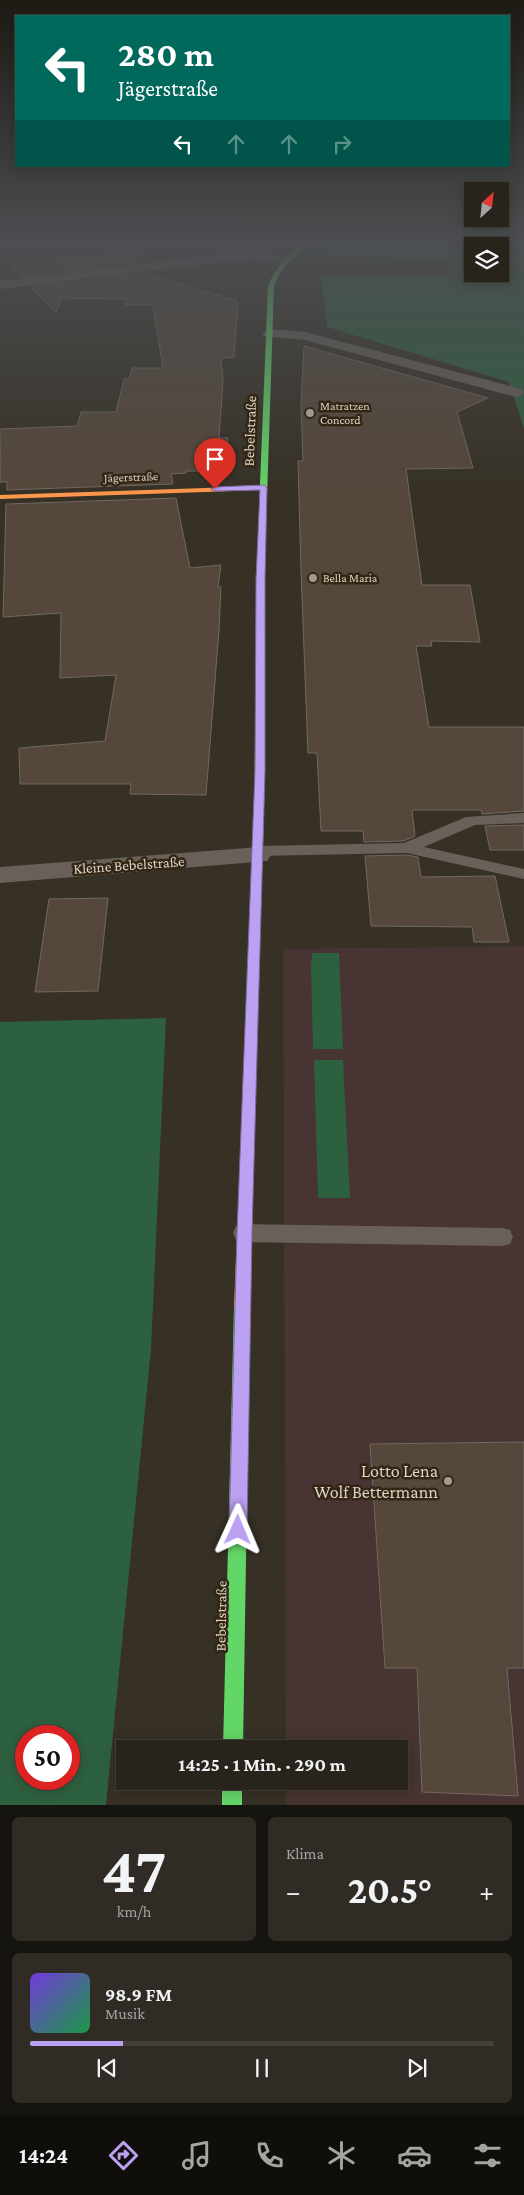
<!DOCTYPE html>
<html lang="de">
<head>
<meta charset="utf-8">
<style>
	body { margin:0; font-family:"Crimson Pro",serif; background:#302c25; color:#f1f3f6; height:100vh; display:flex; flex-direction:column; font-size:19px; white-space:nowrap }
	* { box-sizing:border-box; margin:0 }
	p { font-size:16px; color:#a5a4a3 }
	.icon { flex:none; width:28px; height:28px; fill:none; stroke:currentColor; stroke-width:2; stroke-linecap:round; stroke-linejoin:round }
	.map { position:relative; height:1805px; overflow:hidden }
	.details { display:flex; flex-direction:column; gap:12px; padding:12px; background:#16140f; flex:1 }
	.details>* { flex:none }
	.top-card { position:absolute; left:15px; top:15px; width:495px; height:152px; border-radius:0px; box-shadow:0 2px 12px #0003,0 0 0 1px #44413b; background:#00695c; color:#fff; overflow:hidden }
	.needle { width:32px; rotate:27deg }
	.tools { position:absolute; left:464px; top:182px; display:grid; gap:10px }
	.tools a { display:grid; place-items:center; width:45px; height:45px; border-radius:0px; background:#28241c; box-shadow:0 2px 12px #0003,0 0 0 1px #44413b; font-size:25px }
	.speed { position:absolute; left:15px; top:1725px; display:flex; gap:10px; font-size:25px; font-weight:700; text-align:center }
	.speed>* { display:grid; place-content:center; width:65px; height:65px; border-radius:50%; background:#28241c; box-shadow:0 2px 12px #0003,0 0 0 1px #44413b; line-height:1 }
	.speed .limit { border:8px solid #d22; background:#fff; color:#111 }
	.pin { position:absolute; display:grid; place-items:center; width:42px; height:42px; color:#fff; margin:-51px -21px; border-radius:50% 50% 50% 0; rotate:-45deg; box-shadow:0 0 5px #0007 }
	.pin .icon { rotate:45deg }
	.me { position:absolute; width:55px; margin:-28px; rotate:1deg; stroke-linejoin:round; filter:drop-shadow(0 0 4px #0008) }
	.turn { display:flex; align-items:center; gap:18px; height:105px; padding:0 20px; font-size:22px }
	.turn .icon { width:65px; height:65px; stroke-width:2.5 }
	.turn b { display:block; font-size:35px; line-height:42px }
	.lanes { display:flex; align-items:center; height:48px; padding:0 20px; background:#0003; justify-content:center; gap:25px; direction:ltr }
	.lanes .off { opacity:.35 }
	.big { font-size:38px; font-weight:700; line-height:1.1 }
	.details .tile { flex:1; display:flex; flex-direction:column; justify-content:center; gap:8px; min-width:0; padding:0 18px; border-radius:8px; background:#302c25 }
	.details .dial { align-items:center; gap:0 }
	.dial b { font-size:65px; line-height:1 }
	.song { display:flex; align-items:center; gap:15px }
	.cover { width:60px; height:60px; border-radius:8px; background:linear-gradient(135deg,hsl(260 70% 55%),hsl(140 70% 35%)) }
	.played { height:5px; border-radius:2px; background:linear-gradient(90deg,#bca0f2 20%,#44413b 20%) }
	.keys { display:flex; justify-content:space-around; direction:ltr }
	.heat { display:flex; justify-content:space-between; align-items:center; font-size:28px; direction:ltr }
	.details .tiles { flex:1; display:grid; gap:12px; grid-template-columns:1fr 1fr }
	.tile:last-child { grid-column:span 2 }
	.trip { position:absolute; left:116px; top:1740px; width:292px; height:50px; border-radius:0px; background:#28241c; box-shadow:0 2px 12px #0003,0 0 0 1px #44413b; font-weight:700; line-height:50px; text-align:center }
	.tab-bar { display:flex; height:80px; justify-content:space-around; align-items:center; background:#100e0b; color:#a5a4a3 }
	.tab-bar .icon { width:35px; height:35px }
	.tab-bar .on { color:#bca0f2 }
	.tab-bar b { font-size:22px; color:#f1f3f6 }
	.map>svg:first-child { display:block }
	.commercial { fill:#473433 }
	.green { fill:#2d603e; fill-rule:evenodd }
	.building { fill:#55473a; stroke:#706962 }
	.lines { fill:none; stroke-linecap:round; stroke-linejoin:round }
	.lane { fill:#686059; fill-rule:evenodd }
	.street { fill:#686059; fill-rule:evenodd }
	.fast { fill:#63d668; fill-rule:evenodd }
	.slow { fill:#ff974d; fill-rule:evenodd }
	.route { fill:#bca0f2; stroke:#7a689d }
	.poi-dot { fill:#a19a8e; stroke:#332714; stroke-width:2 }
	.labels { text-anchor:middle; stroke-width:5; stroke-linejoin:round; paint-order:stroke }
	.far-poi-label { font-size:12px; fill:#dbd3c7; stroke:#332714; text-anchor:start }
	.far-street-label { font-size:12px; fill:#dbd3c7; stroke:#332714 }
	.street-label { font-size:15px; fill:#dbd3c7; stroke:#332714 }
	.near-poi-label { font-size:18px; fill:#dbd3c7; stroke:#332714; text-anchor:end }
</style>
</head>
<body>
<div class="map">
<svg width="524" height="1805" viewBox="0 0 524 1805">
	<rect width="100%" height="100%" fill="#363025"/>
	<path class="commercial" d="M524 946V1805H286V1781H400V1749H286L283 949Z"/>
	<g class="green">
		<path d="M332 242H524V428L509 382 327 327 321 275 449 276 451 261 307 254ZM472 246H500V274H472Z"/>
		<path d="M312 953H339L343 1049H313L311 968Z"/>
		<path d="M166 1018 151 1349 106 1805H0V1022ZM69 1736V1779H26V1736Z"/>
		<path d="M314 1060H343L350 1198H318Z"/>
	</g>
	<g class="building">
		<path d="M142 249 140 262 21 277 8 263Z"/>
		<path d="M144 273 238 301 234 357 221 358 223 382 219 438H228L225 471H186V473L171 474 173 484 7 490V482H0V429L77 426 81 412H116L124 379H129L132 368H163L153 305H125L127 299 62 298 56 312 31 287Z"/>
		<path d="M304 346 488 398 457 412 473 468 406 469 422 585H470L480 642 431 641 432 646H416L429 727H524V811L482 814 481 810H412L415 836 404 841 364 842 363 831H321L317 753H308L301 571 298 461H303L301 403Z"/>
		<path d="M176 498 190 568 221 565 218 587H221L219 630 206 795 130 794 131 784H20L19 748 105 741 116 675 60 678 61 613 3 617 6 504Z"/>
		<path d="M524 825V850H490L485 826Z"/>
		<path d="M407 855 418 857 421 877 495 876 509 942H474L472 927 371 926 365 856Z"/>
		<path d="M108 898 98 991 35 992 49 899Z"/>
		<path d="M524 1442V1668H507L518 1796 422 1792 417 1668H385L370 1444Z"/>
	</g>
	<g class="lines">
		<g class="lane">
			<path d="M524 813V823L475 825 424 847 524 869V879L407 853 258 856 252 855 250 851 252 847 258 846 404 843 466 817Z"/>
			<path d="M244 1224 502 1228 510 1230 513 1237 510 1244 502 1246 244 1242 236 1240 233 1233 236 1226Z"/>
		</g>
		<g class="street">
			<path d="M255 252 284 255 290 259 284 263 255 260 228 261 0 289V281L228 253Z"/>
			<path d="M269 329 305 332 521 389 524 392 521 395 516 397 305 340 264 336 262 333Z"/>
			<path d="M258 847 267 849 271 855 267 861 0 883V867Z"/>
		</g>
		<g class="fast">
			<path d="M307 242H312C295 256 282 265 274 286L265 558 261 560 257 558 268 286C276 266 289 253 307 242Z"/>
			<path d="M259 808 264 811 256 1069 255 1072H245L244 1069 254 811Z"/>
			<path d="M242 1299 247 1301 250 1306 243 1749H223L234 1306 237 1301Z"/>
			<rect x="222" y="1781" width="20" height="24"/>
		</g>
		<g class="slow">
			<path d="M267 486V490H264L0 499V495Z"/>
			<path d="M258 556 265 558 264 811 259 814 254 811Z"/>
			<path d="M250 1064 255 1066 256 1069 250 1306 247 1311 242 1313 237 1311 234 1306 244 1069 245 1066Z"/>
		</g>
	</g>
	<linearGradient id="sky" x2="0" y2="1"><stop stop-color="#1e1a14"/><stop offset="0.49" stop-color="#4c4e51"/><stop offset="1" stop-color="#4c4e51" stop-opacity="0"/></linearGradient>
	<rect width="524" height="495" fill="url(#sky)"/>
	<path class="route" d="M264 485 267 488 265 579V771L252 1233 247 1530 244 1537 238 1539 232 1537 229 1530 237 1233 255 771 256 579 260 490 215 491 211 489 215 487Z"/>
	<g class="poi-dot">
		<circle cx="310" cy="413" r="5"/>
		<circle cx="313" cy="578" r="5"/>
		<circle cx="448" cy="1481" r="5"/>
	</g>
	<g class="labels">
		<g class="far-poi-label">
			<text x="320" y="410">Matratzen<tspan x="320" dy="14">Concord</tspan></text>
			<text x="323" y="582">Bella Maria</text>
		</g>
		<g class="far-street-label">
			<text transform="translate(131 477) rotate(-2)" y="4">Jägerstraße</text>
		</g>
		<g class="street-label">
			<text transform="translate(250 431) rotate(-88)" y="5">Bebelstraße</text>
			<text transform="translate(129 865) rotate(-4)" y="5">Kleine Bebelstraße</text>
			<text transform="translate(221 1616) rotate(-89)" y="5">Bebelstraße</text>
		</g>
		<g class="near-poi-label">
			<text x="438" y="1477">Lotto Lena<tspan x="438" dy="21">Wolf Bettermann</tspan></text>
		</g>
	</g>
</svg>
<div class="tools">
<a><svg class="needle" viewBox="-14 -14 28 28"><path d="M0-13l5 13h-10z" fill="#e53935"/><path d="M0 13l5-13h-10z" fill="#a5a4a3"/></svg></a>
<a><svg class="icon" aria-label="layers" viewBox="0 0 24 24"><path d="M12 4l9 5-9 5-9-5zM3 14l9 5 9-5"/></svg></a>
</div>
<div class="speed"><div class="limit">50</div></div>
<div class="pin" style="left:215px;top:489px;background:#d93025"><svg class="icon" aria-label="arrive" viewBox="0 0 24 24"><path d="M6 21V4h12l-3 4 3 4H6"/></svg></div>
<svg class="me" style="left:238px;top:1530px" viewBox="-20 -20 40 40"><path d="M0-17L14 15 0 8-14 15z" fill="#bca0f2" stroke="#fff" stroke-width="4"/></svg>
<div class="trip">14:25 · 1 Min. · 290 m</div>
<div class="top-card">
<div class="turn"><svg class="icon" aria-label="left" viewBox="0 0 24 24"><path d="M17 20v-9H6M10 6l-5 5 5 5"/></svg><div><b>280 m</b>Jägerstraße</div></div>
<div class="lanes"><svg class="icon" aria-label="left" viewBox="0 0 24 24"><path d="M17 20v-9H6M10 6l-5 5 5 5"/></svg><svg class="icon off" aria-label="ahead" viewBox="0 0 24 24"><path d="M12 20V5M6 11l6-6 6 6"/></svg><svg class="icon off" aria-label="ahead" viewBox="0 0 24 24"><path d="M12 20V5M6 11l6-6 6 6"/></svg><svg class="icon off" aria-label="right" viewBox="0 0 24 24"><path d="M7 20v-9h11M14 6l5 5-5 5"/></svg></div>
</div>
</div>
<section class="details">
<div class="tiles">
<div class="tile dial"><b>47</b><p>km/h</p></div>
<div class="tile"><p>Klima</p>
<div class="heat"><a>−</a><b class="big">20.5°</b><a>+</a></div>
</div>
<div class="tile">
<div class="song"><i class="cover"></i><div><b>98.9 FM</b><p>Musik</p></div></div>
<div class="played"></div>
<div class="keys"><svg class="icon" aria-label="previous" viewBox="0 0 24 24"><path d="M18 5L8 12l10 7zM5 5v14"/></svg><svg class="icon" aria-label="pause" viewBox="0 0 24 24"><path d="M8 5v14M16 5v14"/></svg><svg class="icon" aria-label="next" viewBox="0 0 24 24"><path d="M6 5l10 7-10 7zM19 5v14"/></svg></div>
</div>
</div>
</section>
<nav class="tab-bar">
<b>14:24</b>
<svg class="icon on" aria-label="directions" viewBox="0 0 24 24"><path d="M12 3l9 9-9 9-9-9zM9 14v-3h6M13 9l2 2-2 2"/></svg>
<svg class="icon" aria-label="music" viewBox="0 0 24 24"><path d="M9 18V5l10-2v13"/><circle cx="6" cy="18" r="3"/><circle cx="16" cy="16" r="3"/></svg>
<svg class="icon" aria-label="phone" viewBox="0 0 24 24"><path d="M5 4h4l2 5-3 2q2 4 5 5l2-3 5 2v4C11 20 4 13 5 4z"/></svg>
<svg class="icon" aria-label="climate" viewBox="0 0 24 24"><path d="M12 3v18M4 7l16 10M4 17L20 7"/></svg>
<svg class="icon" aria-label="car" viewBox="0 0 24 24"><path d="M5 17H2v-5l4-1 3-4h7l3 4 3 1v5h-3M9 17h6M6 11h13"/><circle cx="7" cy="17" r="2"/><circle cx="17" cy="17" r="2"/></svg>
<svg class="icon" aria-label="filters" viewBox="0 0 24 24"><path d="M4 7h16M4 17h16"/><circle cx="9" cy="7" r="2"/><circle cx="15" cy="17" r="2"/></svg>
</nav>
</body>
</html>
